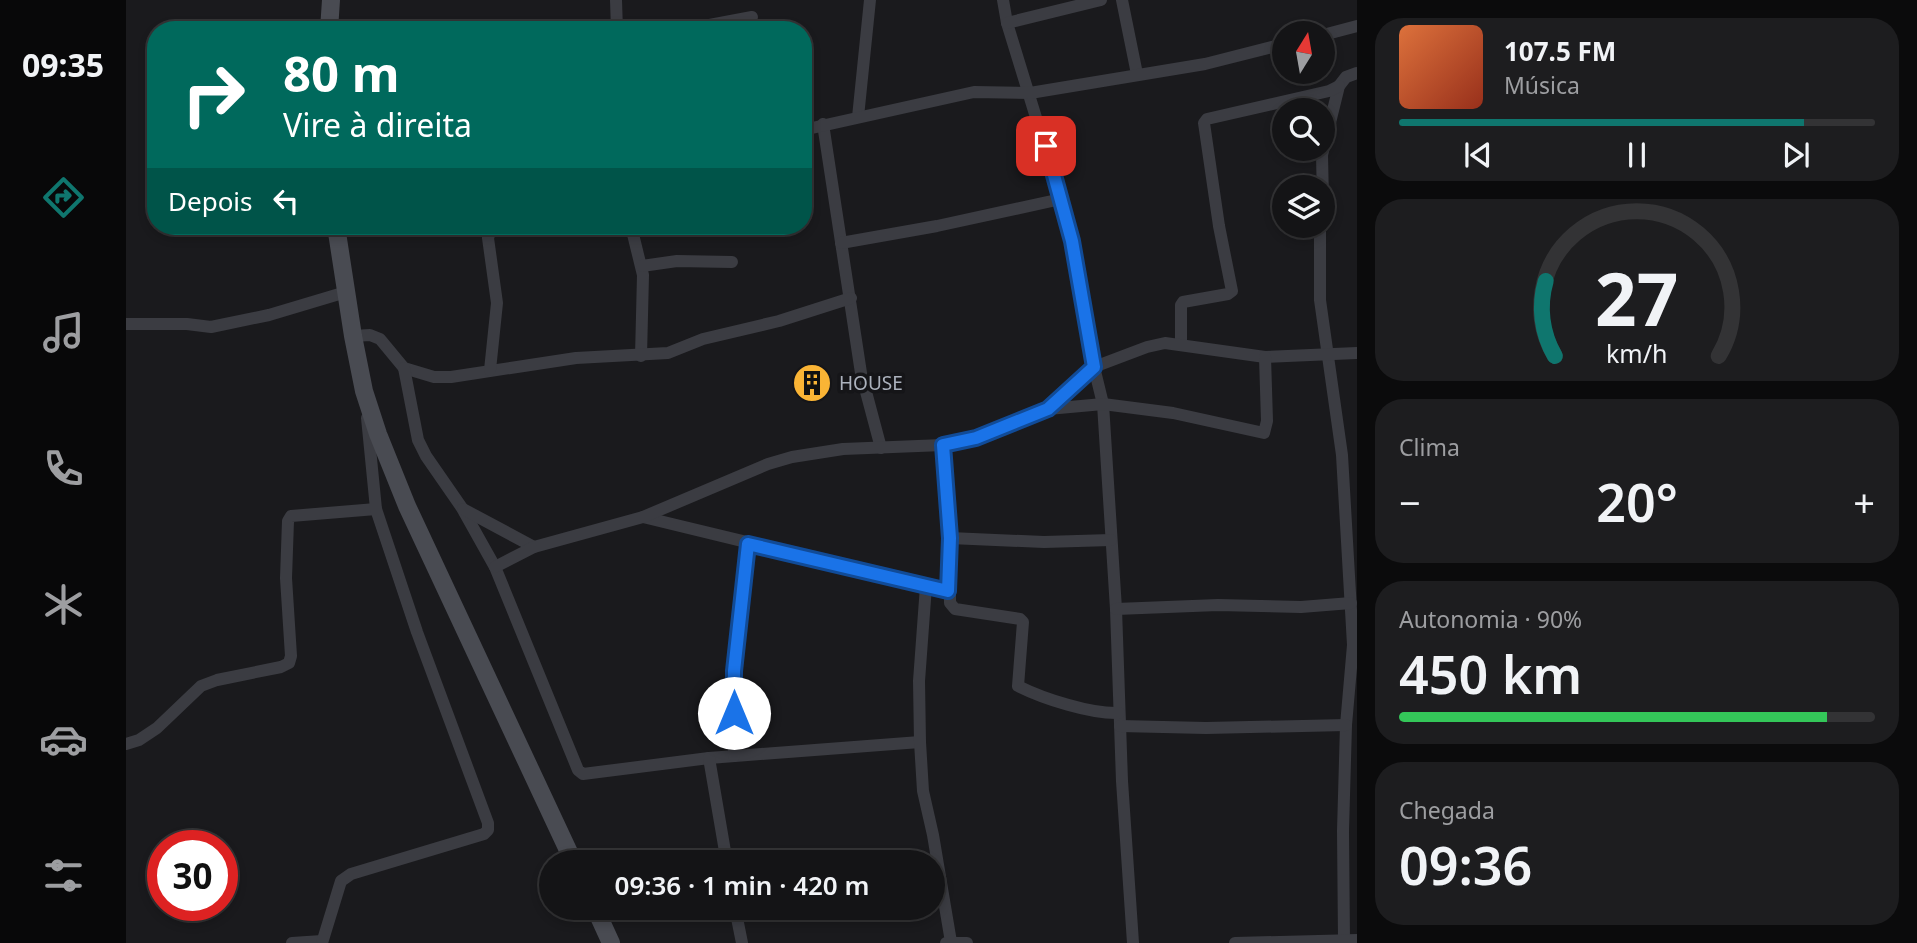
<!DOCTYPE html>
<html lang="pt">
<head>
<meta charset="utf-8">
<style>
	body { margin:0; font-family:"Noto Sans",sans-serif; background:#1d1d1f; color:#f1f3f6; height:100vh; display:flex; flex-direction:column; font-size:26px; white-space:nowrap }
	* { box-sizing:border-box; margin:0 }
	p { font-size:23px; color:#9d9ea1 }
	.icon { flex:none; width:38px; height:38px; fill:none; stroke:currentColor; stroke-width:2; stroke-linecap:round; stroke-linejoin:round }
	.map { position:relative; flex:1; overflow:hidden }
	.side { display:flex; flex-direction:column; gap:18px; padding:18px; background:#0b0b0c; width:560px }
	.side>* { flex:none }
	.banner { position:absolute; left:21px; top:21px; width:665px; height:214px; border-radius:28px; box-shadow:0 4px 10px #0003,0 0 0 2px #333335; background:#00695c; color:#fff; overflow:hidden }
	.needle { width:46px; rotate:11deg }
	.fabs { position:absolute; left:1146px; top:21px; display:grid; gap:14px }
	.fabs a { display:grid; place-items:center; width:63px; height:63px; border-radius:50%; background:#141416; box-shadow:0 4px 10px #0003,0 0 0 2px #333335; font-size:35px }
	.speed { position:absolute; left:21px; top:830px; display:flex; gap:14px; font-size:35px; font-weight:700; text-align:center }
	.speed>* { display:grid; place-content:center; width:91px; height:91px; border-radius:50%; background:#141416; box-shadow:0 4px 10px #0003,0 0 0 2px #333335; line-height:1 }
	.speed .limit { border:10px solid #d22; background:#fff; color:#111 }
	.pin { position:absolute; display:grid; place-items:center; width:60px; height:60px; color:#fff; margin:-30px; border-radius:14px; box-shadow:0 4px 10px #0006 }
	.me { position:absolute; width:77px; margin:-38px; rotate:0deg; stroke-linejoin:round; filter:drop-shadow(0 0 5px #0008) }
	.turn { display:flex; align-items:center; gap:24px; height:147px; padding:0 21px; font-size:32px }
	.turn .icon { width:91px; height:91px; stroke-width:2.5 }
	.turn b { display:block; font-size:49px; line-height:60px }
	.then { display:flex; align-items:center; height:66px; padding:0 21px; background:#0003; gap:14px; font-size:26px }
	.big { font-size:52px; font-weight:600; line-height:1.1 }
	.side .widget { flex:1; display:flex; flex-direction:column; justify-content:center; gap:10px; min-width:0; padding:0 24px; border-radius:28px; background:#1d1d1f }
	.side .dial { align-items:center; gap:0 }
	.dial svg { height:182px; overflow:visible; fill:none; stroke:#333335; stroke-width:7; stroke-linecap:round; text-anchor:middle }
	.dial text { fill:#f1f3f6; stroke:none }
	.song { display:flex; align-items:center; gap:21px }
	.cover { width:84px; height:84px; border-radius:10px; background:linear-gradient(135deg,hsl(20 70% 55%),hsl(10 70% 35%)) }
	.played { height:7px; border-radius:4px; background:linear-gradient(90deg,#0f766e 85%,#333335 85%) }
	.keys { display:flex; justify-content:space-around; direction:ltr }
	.heat { display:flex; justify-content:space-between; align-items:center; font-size:38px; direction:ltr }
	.charge { height:10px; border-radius:5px; background:linear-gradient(90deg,#34c759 90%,#333335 0) }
	.trip { position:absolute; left:413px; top:850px; width:406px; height:70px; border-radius:35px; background:#141416; box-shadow:0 4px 10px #0003,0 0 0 2px #333335; font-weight:600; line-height:70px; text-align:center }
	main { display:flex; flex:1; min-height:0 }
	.menu { display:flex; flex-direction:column; width:126px; justify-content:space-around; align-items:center; background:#080809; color:#9d9ea1 }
	.menu .icon { width:49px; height:49px }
	.menu .active { color:#0f766e }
	.menu b { font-size:32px; color:#f1f3f6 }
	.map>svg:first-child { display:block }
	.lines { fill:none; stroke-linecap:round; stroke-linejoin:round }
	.minor { stroke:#3b3c42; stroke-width:12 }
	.secondary { stroke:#494b52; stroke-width:18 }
	.route-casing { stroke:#114b97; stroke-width:18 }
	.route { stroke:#1a73e8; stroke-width:12 }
	.labels { text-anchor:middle; stroke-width:7; stroke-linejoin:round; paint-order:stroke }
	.poi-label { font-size:19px; fill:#acb2bd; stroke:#151518; text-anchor:start }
</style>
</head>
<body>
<main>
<nav class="menu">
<b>09:35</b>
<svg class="icon active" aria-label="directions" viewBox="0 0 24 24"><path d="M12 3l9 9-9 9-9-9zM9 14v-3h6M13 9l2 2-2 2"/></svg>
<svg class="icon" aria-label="music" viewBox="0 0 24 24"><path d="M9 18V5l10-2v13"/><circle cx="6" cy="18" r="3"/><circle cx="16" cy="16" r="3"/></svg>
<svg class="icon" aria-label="phone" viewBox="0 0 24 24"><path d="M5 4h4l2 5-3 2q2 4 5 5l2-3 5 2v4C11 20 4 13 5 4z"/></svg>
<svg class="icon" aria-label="climate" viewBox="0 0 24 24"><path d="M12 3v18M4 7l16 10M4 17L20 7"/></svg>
<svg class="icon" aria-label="car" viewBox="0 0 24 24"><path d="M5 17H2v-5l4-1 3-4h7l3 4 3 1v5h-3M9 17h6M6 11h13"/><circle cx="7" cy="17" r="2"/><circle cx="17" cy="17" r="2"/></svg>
<svg class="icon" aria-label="filters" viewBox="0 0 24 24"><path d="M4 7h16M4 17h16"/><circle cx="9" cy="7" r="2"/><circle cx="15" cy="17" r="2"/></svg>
</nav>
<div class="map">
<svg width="1231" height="943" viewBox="0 0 1231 943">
	<rect width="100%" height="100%" fill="#1a1a1d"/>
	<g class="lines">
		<g class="minor">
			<path d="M490 0 491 30"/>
			<path d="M877 0 881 23 939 212 968 367 977 404 990 609 996 781 1007 943"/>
			<path d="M996 0 1011 74"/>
			<path d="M881 23 975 0"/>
			<path d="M261 30H273"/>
			<path d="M557 30 626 17"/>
			<path d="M1197 35 1231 26"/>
			<path d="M732 117 744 0"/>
			<path d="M697 124 735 373 755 448"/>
			<path d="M677 130 848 92 904 93 1079 64 1158 44"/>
			<path d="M1197 201 1196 155 1213 86 1220 77 1231 73"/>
			<path d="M505 226 517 275 515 356"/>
			<path d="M1194 226V300L1216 455 1227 645 1220 725 1217 831 1218 940"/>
			<path d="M715 243 811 226 935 199"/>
			<path d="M516 266 551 261 606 262"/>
			<path d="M0 324H61L85 327 143 315 220 292"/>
			<path d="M227 336 244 335 254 339 278 368 308 377H325L450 358 542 353 577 339 653 321 725 298"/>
			<path d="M1055 344V305L1057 302 1102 294 1106 291 1093 226 1078 123 1081 119 1203 91 1213 86"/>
			<path d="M278 368 292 440 300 456 336 508 369 567 452 770 457 774 583 758 794 742"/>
			<path d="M364 370 371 303 362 238 366 226"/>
			<path d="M922 409 968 367 1021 347 1039 343 1139 357 1231 353"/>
			<path d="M817 445 824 538V603L829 609 894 619 897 622 892 686C918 699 965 714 993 713"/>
			<path d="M337 509 408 547"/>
			<path d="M517 517 823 591"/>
			<path d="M824 538 918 542 985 540"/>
			<path d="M369 567 408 547 517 517 642 464 666 457 717 449 817 445 850 438 922 409 977 404 1047 413 1138 433 1141 421 1139 357"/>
			<path d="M800 586 793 681 794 742 797 791 807 835 825 942"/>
			<path d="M990 609 1092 605 1175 607 1225 603"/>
			<path d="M994 726 1080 728 1220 725"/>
			<path d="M0 744 13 740 31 728 75 686 91 680 155 667 163 663 165 656 160 578 162 521 165 516 250 509"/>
			<path d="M608 756V671L622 544"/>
			<path d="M583 758 601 863"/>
			<path d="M609 908 616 943"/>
			<path d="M166 943 196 941"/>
			<path d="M196 943 215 881 225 874 358 834 362 830V823L291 632 250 509 241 418"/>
			<path d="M820 943H841"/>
			<path d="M1109 943 1231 940"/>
		</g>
		<g class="secondary">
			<path d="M203 30 205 0"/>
			<path d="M210 226 227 336 238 391 252 434 281 506 448 863"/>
			<path d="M469 908 485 943"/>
		</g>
	</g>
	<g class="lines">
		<defs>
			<path id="route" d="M608 713V671L622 544 822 591 824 538 817 445 850 438 922 409 968 367 946 241 920 146"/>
		</defs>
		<use href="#route" class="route-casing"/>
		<use href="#route" class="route"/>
	</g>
	<defs>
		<symbol id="building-disc" viewBox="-11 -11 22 22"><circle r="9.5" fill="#fab435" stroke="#151518"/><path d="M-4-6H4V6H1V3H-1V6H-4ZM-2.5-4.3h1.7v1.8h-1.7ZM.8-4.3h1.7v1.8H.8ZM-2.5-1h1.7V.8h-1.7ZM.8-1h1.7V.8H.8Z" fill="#111"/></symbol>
	</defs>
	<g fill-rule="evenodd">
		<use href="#building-disc" x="664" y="361" width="44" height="44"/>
	</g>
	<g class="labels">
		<g class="poi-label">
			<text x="713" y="390">HOUSE</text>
		</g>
	</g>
</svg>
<div class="fabs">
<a><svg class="needle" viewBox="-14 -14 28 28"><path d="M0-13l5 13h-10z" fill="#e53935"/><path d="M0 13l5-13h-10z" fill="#9d9ea1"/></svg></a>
<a><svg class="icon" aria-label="search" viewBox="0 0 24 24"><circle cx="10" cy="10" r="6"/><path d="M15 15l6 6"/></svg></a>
<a><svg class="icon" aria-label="layers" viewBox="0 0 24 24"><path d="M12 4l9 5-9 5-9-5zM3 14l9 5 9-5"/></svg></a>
</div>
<div class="speed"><div class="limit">30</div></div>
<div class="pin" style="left:920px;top:146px;background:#d93025"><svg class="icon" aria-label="arrive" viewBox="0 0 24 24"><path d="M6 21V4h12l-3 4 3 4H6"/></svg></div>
<svg class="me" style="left:608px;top:713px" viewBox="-20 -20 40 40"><circle r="19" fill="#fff"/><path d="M0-13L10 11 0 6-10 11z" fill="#1a73e8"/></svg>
<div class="trip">09:36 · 1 min · 420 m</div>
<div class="banner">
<div class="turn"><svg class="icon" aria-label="right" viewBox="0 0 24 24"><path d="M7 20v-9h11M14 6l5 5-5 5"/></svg><div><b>80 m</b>Vire à direita</div></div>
<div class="then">Depois<svg class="icon" aria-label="left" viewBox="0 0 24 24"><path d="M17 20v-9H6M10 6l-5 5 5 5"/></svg></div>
</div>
</div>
<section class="side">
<div class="widget">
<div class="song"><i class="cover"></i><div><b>107.5 FM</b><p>Música</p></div></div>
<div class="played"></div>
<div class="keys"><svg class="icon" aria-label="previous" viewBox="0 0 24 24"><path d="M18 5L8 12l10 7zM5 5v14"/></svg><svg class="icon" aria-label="pause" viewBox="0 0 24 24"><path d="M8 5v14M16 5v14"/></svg><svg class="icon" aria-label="next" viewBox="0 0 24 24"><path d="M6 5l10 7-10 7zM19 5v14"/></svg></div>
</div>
<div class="widget dial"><svg viewBox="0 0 100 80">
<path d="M14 69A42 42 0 1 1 86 69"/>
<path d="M14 69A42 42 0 0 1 10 36" stroke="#0f766e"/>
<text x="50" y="56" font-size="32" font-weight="700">27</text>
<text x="50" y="72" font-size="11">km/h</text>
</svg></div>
<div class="widget"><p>Clima</p>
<div class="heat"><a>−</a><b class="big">20°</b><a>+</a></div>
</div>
<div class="widget"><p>Autonomia · 90%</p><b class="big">450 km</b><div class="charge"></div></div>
<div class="widget"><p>Chegada</p><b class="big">09:36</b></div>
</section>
</main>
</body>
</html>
